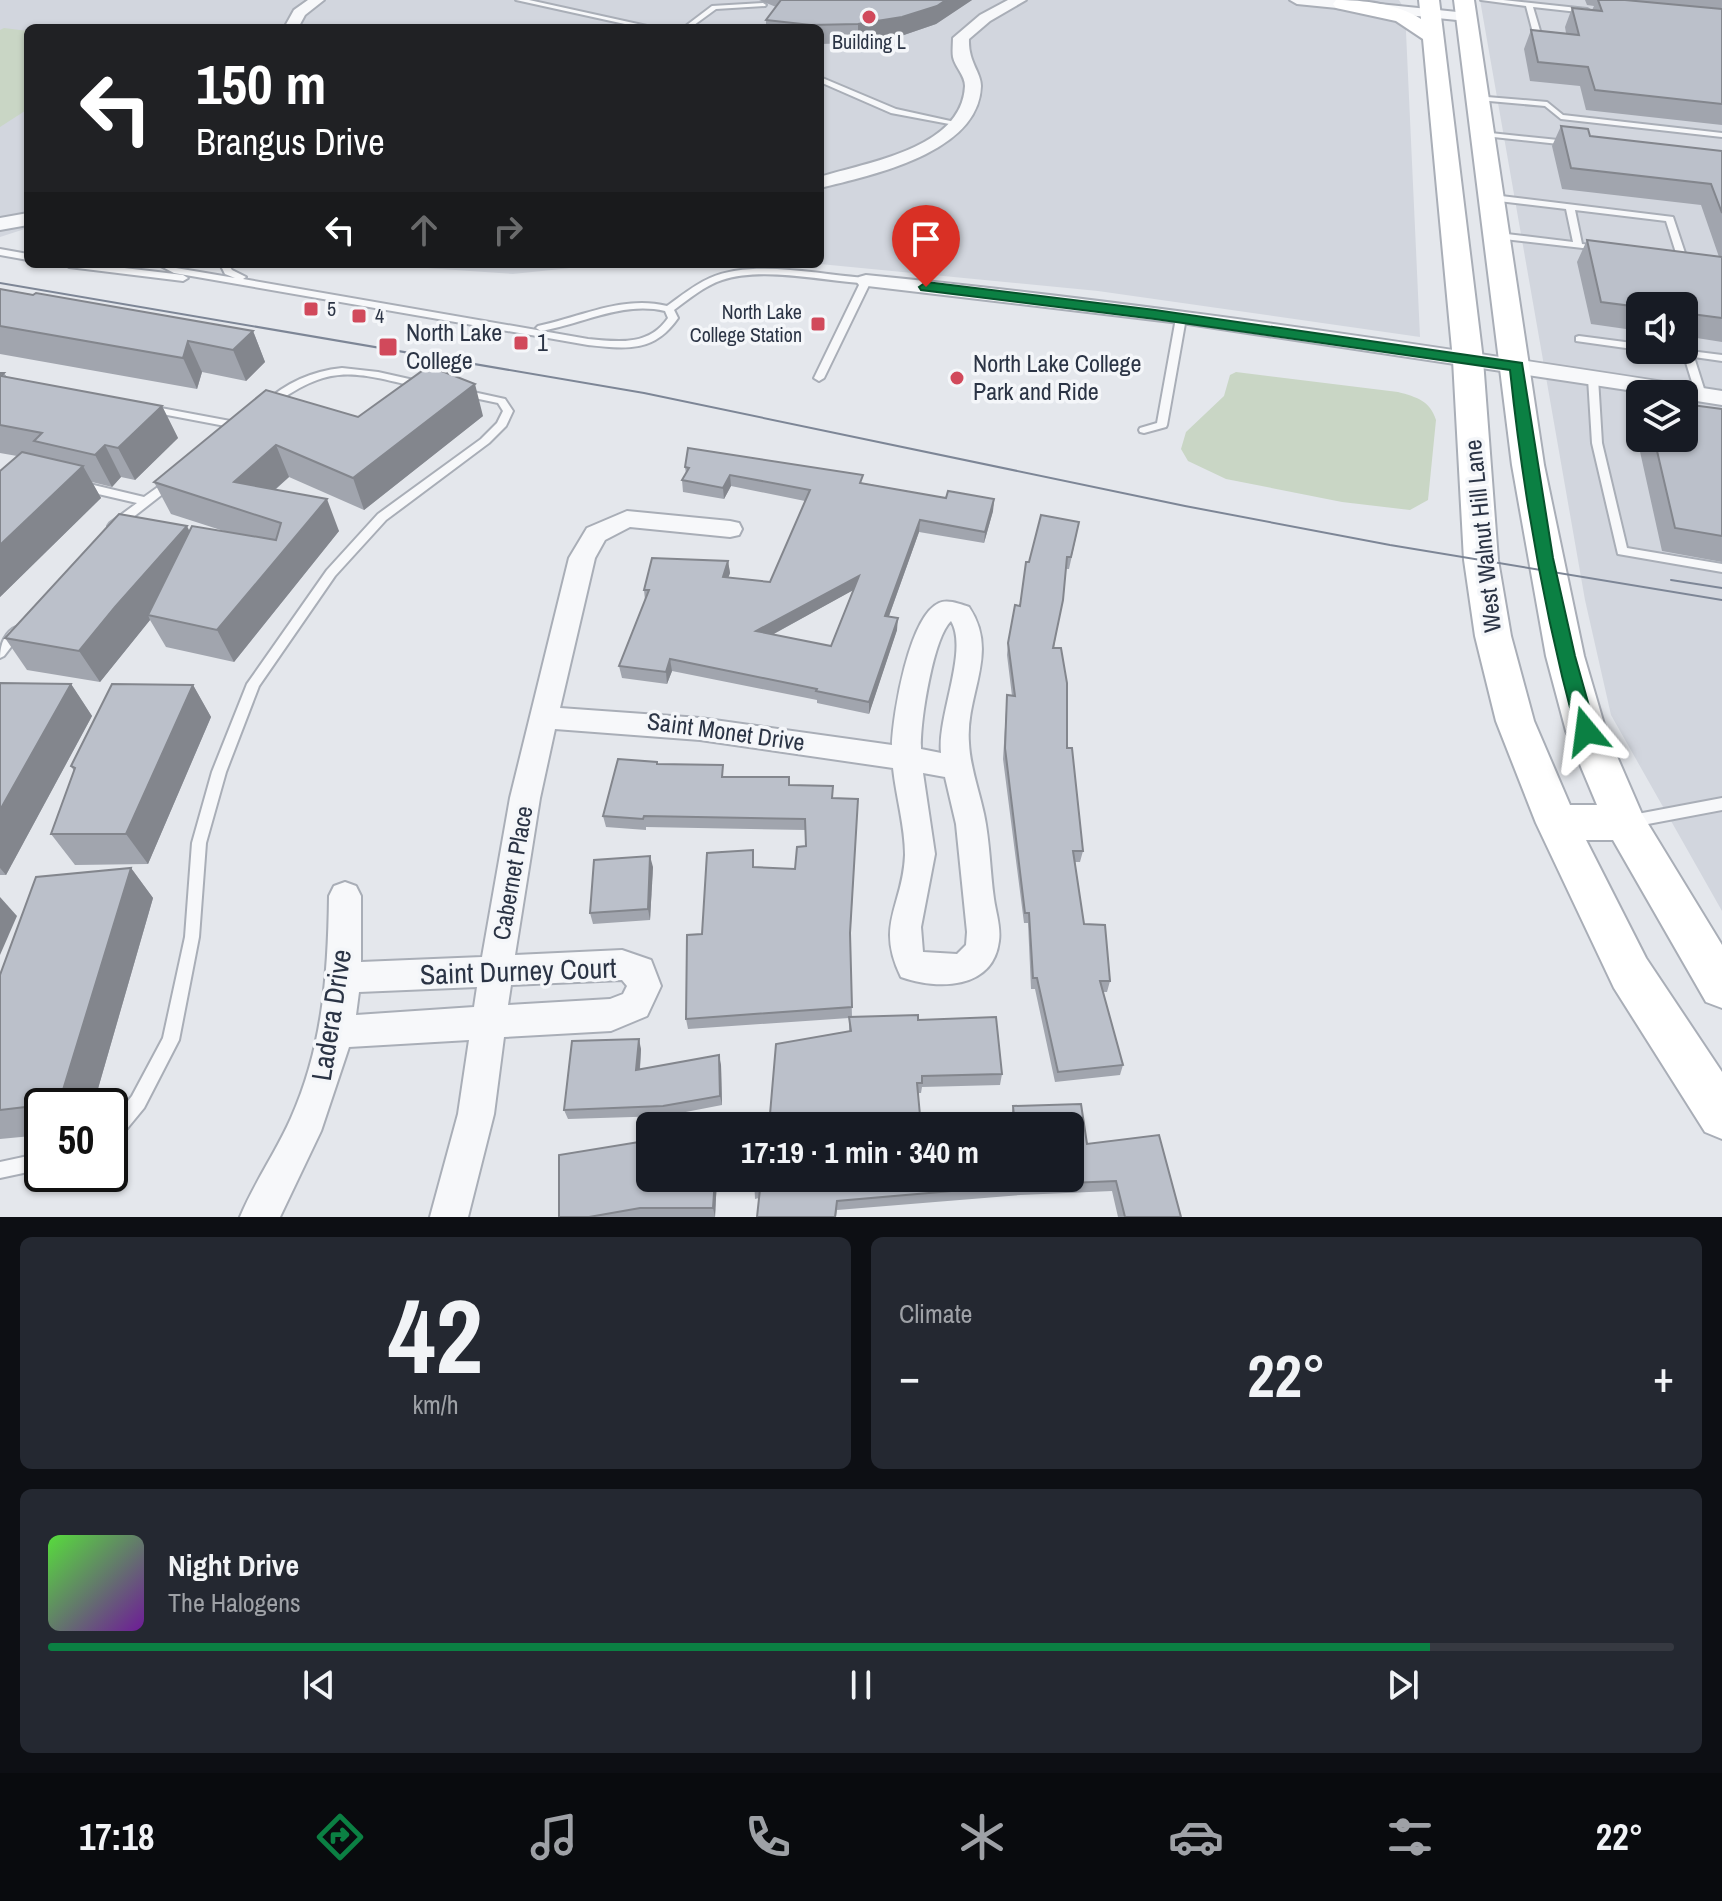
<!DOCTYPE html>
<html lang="en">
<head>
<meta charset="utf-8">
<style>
	body { margin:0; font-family:"Archivo Narrow",sans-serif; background:#242831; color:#f1f3f6; height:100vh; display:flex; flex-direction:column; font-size:30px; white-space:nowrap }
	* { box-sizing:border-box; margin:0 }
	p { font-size:26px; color:#9ea1a6 }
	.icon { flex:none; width:44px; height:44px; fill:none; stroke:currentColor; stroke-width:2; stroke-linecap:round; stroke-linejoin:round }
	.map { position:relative; height:1217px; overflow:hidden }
	.drawer { display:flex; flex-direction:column; gap:20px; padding:20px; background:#0d0f14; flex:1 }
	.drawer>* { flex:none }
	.top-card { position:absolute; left:24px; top:24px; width:800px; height:244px; border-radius:12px; box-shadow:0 2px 6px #0004; background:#202124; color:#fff; overflow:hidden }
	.fabs { position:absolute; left:1626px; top:292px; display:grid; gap:16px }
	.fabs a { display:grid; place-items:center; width:72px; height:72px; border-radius:12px; background:#171b24; box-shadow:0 2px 6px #0004; font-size:40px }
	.speed { position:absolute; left:24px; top:1088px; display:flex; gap:16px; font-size:40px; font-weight:700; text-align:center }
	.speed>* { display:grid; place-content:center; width:104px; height:104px; border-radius:50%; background:#171b24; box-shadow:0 2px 6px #0004; line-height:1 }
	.speed .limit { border:4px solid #111; border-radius:12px; background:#fff; color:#111 }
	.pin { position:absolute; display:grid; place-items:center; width:68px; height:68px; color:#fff; margin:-82px -34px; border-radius:50% 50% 50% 0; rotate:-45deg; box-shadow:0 0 8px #0007 }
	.pin .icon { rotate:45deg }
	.me { position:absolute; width:88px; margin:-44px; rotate:344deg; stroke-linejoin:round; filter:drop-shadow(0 0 6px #0008) }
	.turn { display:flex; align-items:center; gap:28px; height:168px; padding:0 40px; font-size:36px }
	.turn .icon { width:104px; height:104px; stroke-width:2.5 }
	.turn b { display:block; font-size:56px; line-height:68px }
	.lanes { display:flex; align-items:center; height:76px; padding:0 40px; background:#0003; justify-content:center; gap:40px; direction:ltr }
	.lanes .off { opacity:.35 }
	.big { font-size:60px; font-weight:700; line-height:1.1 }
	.drawer .card { flex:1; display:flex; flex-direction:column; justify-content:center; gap:12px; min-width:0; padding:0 28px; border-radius:12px; background:#242831 }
	.drawer .dial { align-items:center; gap:0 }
	.dial b { font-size:104px; line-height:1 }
	.song { display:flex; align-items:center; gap:24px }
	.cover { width:96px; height:96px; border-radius:12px; background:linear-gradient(135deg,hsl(110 70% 55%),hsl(280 70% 35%)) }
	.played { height:8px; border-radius:4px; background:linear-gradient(90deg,#0b8043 85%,#363941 85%) }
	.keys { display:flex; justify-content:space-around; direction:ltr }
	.heat { display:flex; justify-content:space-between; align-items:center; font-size:44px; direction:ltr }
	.drawer .tiles { flex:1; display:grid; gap:20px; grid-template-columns:1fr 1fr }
	.card:last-child { grid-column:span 2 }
	.trip { position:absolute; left:636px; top:1112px; width:448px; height:80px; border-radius:12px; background:#171b24; box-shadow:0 2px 6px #0004; font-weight:700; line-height:80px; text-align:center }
	.dock { display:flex; height:128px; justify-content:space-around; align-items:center; background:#090b0e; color:#9ea1a6 }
	.dock .icon { width:56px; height:56px }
	.dock .current { color:#0b8043 }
	.dock b { font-size:36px; color:#f1f3f6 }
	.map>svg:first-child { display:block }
	.built { fill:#d2d6de; fill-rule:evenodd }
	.green { fill:#c9d6c5 }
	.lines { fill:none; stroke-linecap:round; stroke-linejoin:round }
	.service-casing { stroke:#a9aeb7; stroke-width:4 }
	.minor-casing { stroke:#a9aeb7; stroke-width:4 }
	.secondary-casing { stroke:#a9aeb7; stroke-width:4 }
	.service { fill:#f7f8fa; fill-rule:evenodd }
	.minor { fill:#f7f8fa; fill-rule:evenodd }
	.secondary { fill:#fff; fill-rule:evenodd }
	.tram { stroke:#7d8696; stroke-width:2 }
	.wall { fill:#a1a5ae; fill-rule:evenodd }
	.shaded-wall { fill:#83868d }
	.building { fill:#bbc0ca; stroke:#83868d; stroke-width:2; fill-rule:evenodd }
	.route { fill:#0b8043; stroke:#07532c; stroke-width:2 }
	.poi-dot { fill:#d1495b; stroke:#f4f6f9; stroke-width:3 }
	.labels { text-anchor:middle; stroke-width:7; stroke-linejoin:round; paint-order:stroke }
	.far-poi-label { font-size:20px; fill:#2b3445; stroke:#f4f6f9; text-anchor:start }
	.poi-label { font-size:24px; fill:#2b3445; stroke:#f4f6f9; text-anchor:start }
	.street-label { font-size:24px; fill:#2b3445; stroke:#f4f6f9 }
	.near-street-label { font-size:28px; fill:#2b3445; stroke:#f4f6f9 }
</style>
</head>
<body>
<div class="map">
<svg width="1722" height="1217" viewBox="0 0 1722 1217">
	<rect width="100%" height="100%" fill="#e4e7ec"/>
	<g class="built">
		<path d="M0 0H1399L1405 10 1420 337 1098 291 820 264V28H28V228L0 237Z"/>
		<path d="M1480 0H1722V911L1611 715 1585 600ZM1640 306H1684V350H1640ZM1640 394H1684V438H1640Z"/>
		<path d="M369 264H609L513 274Z"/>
	</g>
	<g class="green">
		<path d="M4 28 28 31V109L0 127V30Z"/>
		<path d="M1236 372 1398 392C1417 397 1430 401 1436 420L1428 500 1410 510 1342 502 1226 479 1188 461 1181 449 1186 432 1224 396 1230 375Z"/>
	</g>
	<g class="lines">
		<defs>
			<g id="service">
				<path d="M516 0H529L656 28H643Z"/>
				<path d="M1481 0H1503L1587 9 1590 11 1587 13 1533 7 1544 44 1540 46 1536 44 1526 6Z"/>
				<path d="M763 3 766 5 765 6 716 9 690 28H683L712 6Z"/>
				<path d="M820 77 896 109 964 124 960 126 891 113 820 82Z"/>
				<path d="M1475 96 1547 102 1563 115 1722 133V137L1561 119 1545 106 1478 100 1474 98Z"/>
				<path d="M1481 132 1568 141 1572 143 1568 145 1484 136H1481Z"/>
				<path d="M1493 195 1673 217 1687 259 1683 262 1671 258 1677 256 1666 221 1575 210 1582 244 1600 246V250L1495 238 1494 236 1498 233 1573 242 1566 209 1490 200V196Z"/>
				<path d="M0 249 28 254V260L0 255Z"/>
				<path d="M65 264H91L183 275 188 278 183 281 69 267Z"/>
				<path d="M157 264H168L176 268 235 278 225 274 220 264H228L232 270 246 277 243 279 588 339C619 342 649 346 668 318L665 311C622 301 583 324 541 331L536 328 538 326C581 317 623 295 667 306 681 296 694 285 710 278 754 259 819 275 866 278L871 281 824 378 819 381 814 378 860 283C819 280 762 267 722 280 704 286 689 299 674 310L678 318C654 353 626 349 588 345L174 273Z"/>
				<path d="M1181 315 1186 318 1167 425 1166 427 1144 433 1140 432 1139 430 1140 428 1157 423 1176 318Z"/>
				<path d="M1579 336 1640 344V350L1576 341V337Z"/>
				<path d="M1654 350H1682L1722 355V361L1694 357 1706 395 1705 397H1697L1696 395 1684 356 1659 353Z"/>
				<path d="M342 368 378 372 427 383 428 385 423 388C354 373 333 361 272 406L268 407 263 404C285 383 312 371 342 368Z"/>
				<path d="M1593 375 1598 378 1602 443 1627 548 1722 564V572L1618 554 1592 443 1588 378Z"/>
				<path d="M464 390 505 399 513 411 506 426 489 443 386 520 335 576 259 686 226 772 206 843 199 937 179 1040 144 1108 116 1142 110 1144V1123L132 1096 163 1038 185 937 192 843 212 772 247 684 327 570 378 514 481 439 497 423 503 411 498 403 460 395V391Z"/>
				<path d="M150 406 241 423 246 426 241 429 146 411V407Z"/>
				<path d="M169 479 173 480 174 483 173 486 118 529 114 530 108 526 110 523 137 503 81 490 76 486 81 482 144 497Z"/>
				<path d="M18 626 24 630 4 656 0 658C0 644 5 631 18 626Z"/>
				<path d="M1722 798V810L1632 827 1627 825 1625 821 1627 817 1632 815Z"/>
				<path d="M42 1153V1169L0 1178V1162Z"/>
			</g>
			<g id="minor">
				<path d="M308 0H324L305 15 298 28H284L294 10Z"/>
				<path d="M1008 0H1026L990 21 969 39C968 62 981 72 981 86 979 153 872 175 820 188V177C867 162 962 149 965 86 965 75 955 67 953 57 952 51 953 44 953 38L980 15Z"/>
				<path d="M1290 0H1340L1467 13 1474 17 1467 21 1297 4Z"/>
				<path d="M28 213V225L0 230V218Z"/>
				<path d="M866 275C1153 303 1437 347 1722 391V405L1684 399V394H1654L1188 324 859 285 856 281 859 277Z"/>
				<path d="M627 511 730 521 739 523 742 529 739 535 730 537 630 527 605 540 595 558 560 708 700 718 892 745C893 714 909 616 939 603 948 599 960 604 969 607 1000 653 965 694 969 743 970 767 979 790 984 814 990 842 990 871 994 899 996 913 1001 927 999 941 993 990 937 990 901 977 875 924 903 906 905 855 905 826 896 797 893 768L700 740 555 729 540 798 515 955 622 950 651 960 661 986 647 1016 611 1031 504 1037 494 1114 468 1217H430L458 1114 469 1040 349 1047 321 1131 280 1217H240C254 1183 276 1152 291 1118 323 1046 328 974 329 896L334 886 345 882 356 886 361 896V962L482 957 510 798 569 558 587 528ZM951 621C969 650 937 716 941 753L921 749C920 722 933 638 951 621ZM923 773 945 777 956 824 967 932 966 945 957 954 923 952 921 927 935 854ZM622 980 627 986 623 994 610 999 508 1005 511 985ZM477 987 474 1007 356 1015 359 992Z"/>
			</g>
			<path id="secondary" d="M1336 0C1363 0 1399 4 1421 19L1419 0H1439L1483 360 1498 560 1511 636 1534 721 1570 805H1597L1566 731 1546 656 1512 465 1454 0H1474L1544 465 1584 656 1606 731 1642 814 1722 945V1008L1706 1002 1613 840H1586L1646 958 1722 1072V1139L1705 1132 1614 988 1536 823 1496 721 1475 636 1464 560 1453 360 1423 39 1396 21 1336 8 1333 4Z"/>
		</defs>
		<use href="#service" class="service-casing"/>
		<use href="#minor" class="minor-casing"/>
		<use href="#secondary" class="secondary-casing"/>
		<use href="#service" class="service"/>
		<use href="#minor" class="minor"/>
		<use href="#secondary" class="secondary"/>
		<g class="tram">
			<path d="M0 283 644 393 1185 506 1390 545 1722 600"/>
			<path d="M1671 580 1722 588"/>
		</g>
	</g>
	<g class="wall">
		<path d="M759 0H972L936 24 901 36 858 43 820 44V28H766V20L776 7Z"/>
		<path d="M1585 0H1722V125L1586 110 1580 86 1530 81 1524 49 1531 30 1566 33 1565 27 1572 8 1592 10 1594 6 1587 5Z"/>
		<path d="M1561 126 1590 136 1722 151V342L1684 336V306H1640V331L1591 324 1577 262 1587 240 1719 257 1701 205 1562 189 1552 146Z"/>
		<path d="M0 289 253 331 265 362 246 381 202 372 197 389 0 354Z"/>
		<path d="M0 373H4L7 377 162 406 178 438 135 480 121 477 112 487 92 482 101 498 0 597V471L17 456 0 453Z"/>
		<path d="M1640 406V438H1684L1722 409V562L1662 551 1633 420Z"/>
		<path d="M483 416 364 510 289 477 275 490 339 531 234 662 166 647 150 620 100 682 27 670 5 638 190 531 227 532 171 514 154 482 358 417Z"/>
		<path d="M685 467 863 483 946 498 994 499 993 511 984 543 919 532 889 616 897 630 869 714 817 703V700L672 671 667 684 622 678 619 666 645 600 644 590 728 561 730 573 728 578 770 582 805 501 731 486 724 499 683 492 682 480 686 474ZM853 590 831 646 772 635Z"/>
		<path d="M1077 533 1069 569H1066L1054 648 1083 851 1080 862H1075L1084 924 1110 981 1107 992H1103L1123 1065 1120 1075 1055 1082 1035 989H1031L1028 923H1024L1003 759 1007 695 1012 696 1007 655 1008 643 1020 606 1029 562Z"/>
		<path d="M0 683 71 684 92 716 6 875H0Z"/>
		<path d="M193 685 211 717 148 864 75 865 51 834 74 771 71 766Z"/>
		<path d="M657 762 658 764 725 777 790 785 833 798 858 799 850 942 852 1017 918 1020 1002 1074 1000 1085 922 1087 921 1093H918L849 1031V1018L688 1029 686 1019 702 934 753 850 754 867 795 869 806 846V830L646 827V830L606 827 603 816Z"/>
		<path d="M653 867 650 920 593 924 590 913Z"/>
		<path d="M131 868 153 898 93 1106H42V1135L0 1139V975Z"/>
		<path d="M641 1049 640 1070 721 1065 722 1105 665 1116 568 1119 564 1110Z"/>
		<path d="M1081 1104 1087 1144 1159 1135 1181 1217H1118L1112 1191 1020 1195 837 1210 836 1217H757L759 1198 755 1199 754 1178H1070V1126H1012L1011 1117 1013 1106Z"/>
		<path d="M650 1178H717L715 1217H559Z"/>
	</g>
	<g class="shaded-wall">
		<path d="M946 0H972L936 24 901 36 858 43V24Z"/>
		<path d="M253 331 265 362 246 381 233 350Z"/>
		<path d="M188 341 202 372 197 389 183 358Z"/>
		<path d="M475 384 483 416 364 510 353 478Z"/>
		<path d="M162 406 178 438 135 480 118 448Z"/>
		<path d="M105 445 121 477 112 487 95 455Z"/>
		<path d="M276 445 289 477 249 512 234 482Z"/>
		<path d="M83 466 101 498 0 597V545Z"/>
		<path d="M730 475 731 486 724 499 723 488Z"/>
		<path d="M327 499 339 531 234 662 217 630Z"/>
		<path d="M994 499 993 511 984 543 985 532Z"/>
		<path d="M920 520 919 532 885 627V616Z"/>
		<path d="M187 526 203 558 148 615 150 620 100 682 79 651 115 607Z"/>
		<path d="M728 561 730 573 724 589 723 577Z"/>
		<path d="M859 576V587L757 643 756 631Z"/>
		<path d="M898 618 897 630 869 714V702Z"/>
		<path d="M670 659 672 671 667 684 666 672Z"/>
		<path d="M71 684 92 716 6 875 0 868V810Z"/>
		<path d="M193 685 211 717 148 864 126 834Z"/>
		<path d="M650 856 653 867 650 920 648 909Z"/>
		<path d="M131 868 153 898 93 1106H62L59 1103Z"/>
		<path d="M0 897 17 916 0 955Z"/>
		<path d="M639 1039 641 1049 639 1080 636 1070Z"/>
		<path d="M719 1055 721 1065 722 1105 720 1096Z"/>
		<path d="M715 1178H717L715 1217 713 1208Z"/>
	</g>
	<g class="building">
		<path d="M781 0H946L937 6 902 17 858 24 811 25 766 20Z"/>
		<path d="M1598 0H1625L1722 9V104L1595 90 1588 67 1538 62 1531 30 1579 35 1572 8 1602 11Z"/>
		<path d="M1561 126 1588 129 1590 136 1722 151V213L1711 184 1571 168Z"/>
		<path d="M1587 240 1722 257V318L1684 313V306H1640V307L1601 302Z"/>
		<path d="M0 289 33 295 36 293 253 331 233 350 188 341 183 358 0 326Z"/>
		<path d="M429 366 475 384 353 478 276 445 234 482 327 499 217 630 148 615 192 526 276 540 281 523 154 482 266 390 358 417Z"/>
		<path d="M0 373H4L1 376 162 406 118 448 105 445 95 455 34 441 42 433 0 425Z"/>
		<path d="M1684 404 1722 409V536L1675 528 1654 438H1684Z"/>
		<path d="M688 448 863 475 860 483 946 498 948 491 994 499 985 532 920 520 885 616 898 618 869 702 816 691 817 689 670 659 666 672 619 666 649 590H644L652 558 728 561 723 577 770 582 810 490 730 475 723 488 682 480 689 468 685 467ZM859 576 831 646 756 631Z"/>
		<path d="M22 452 83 466 0 545V471Z"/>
		<path d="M119 514 187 526 115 607 79 651 5 638Z"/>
		<path d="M1041 515 1079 522 1071 557H1067L1063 600 1053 648H1061L1067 683V748H1072L1083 851H1073L1084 924 1105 925 1110 981H1100L1123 1065 1058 1072 1037 978H1033L1029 913H1025L1005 748 1007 695 1015 696 1008 643 1015 605 1020 606 1026 562H1029Z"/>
		<path d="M0 683 71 684 0 810Z"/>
		<path d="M112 684 193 685 126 834H51L75 768 71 766Z"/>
		<path d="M618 759 657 762V764L723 765 722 777H789V785L833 786 832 798 858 799 850 933 852 1007 686 1019 687 935 702 934 707 853 753 850V867L795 869 797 847 806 846 805 819 644 816 643 819 603 816Z"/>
		<path d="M650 856 648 909 590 913 594 860Z"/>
		<path d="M131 868 59 1103 0 1110V975L36 877Z"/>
		<path d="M918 1015V1020L996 1017 1002 1074 922 1076V1083H917L921 1126H769L776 1044 851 1031 849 1017Z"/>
		<path d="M639 1039 636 1070 719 1055 720 1096 663 1106 564 1110 572 1041Z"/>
		<path d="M1081 1104 1087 1144 1159 1135 1181 1217H1125L1116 1181 1022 1185 837 1201 835 1217H757L760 1189H754V1178H1070V1126H1015L1013 1106Z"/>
		<path d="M645 1141H650V1178H715L713 1208H640L589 1217H559V1155Z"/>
	</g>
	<path class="route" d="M926 282 1155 310 1522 363 1553 558 1575 656 1596 731 1593 737H1579L1576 731C1544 612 1523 493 1510 370L1155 319 921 290 919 287Z"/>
	<g class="poi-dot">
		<circle cx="869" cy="17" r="8"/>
		<rect x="303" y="301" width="16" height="16" rx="4"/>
		<rect x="351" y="308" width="16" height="16" rx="4"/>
		<rect x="810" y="316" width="16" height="16" rx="4"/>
		<rect x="513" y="335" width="16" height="16" rx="4"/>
		<rect x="378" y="337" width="20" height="20" rx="4"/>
		<circle cx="957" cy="378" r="8"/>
	</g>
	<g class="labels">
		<g class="far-poi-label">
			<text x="869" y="49" text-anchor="middle">Building L</text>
			<text x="327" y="316">5</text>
			<text x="802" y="319" text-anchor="end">North Lake<tspan x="802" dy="23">College Station</tspan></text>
			<text x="375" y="323">4</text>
		</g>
		<g class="poi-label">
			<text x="406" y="341">North Lake<tspan x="406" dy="28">College</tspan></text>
			<text x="537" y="351">1</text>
			<text x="973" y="372">North Lake College<tspan x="973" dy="28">Park and Ride</tspan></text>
		</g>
		<g class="street-label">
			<text transform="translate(1483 536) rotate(-96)" y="8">West Walnut Hill Lane</text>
			<text transform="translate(726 732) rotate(8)" y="8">Saint Monet Drive</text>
			<text transform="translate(513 873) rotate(-80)" y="8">Cabernet Place</text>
		</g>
		<g class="near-street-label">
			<text transform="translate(518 971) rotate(-2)" y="10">Saint Durney Court</text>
			<text transform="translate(331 1015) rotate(-81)" y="10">Ladera Drive</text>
		</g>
	</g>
</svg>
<div class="fabs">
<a><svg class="icon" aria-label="sound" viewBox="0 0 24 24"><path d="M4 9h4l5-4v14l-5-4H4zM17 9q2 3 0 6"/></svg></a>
<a><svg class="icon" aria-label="layers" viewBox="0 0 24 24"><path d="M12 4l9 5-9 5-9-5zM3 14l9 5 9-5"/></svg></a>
</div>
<div class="speed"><div class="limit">50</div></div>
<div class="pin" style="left:926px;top:287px;background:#d93025"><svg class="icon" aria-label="arrive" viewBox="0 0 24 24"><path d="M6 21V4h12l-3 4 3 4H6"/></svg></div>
<svg class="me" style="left:1586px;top:731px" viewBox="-20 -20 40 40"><path d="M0-17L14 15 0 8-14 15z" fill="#0b8043" stroke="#fff" stroke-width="4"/></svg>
<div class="trip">17:19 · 1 min · 340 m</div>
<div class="top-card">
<div class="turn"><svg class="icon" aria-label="left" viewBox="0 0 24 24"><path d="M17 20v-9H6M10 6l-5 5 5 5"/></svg><div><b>150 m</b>Brangus Drive</div></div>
<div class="lanes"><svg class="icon" aria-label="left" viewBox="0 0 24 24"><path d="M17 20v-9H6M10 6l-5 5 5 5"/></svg><svg class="icon off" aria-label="ahead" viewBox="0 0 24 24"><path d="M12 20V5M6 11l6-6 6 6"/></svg><svg class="icon off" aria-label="right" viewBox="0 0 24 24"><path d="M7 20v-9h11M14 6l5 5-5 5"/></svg></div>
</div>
</div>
<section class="drawer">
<div class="tiles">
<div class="card dial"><b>42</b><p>km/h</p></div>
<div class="card"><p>Climate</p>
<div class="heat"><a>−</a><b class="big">22°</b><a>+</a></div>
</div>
<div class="card">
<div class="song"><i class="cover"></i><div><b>Night Drive</b><p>The Halogens</p></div></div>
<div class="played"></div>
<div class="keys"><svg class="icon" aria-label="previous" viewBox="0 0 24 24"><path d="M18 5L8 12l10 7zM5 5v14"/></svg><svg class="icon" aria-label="pause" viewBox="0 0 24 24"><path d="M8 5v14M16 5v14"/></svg><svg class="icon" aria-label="next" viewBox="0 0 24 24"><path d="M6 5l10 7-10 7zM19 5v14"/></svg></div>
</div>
</div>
</section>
<nav class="dock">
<b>17:18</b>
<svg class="icon current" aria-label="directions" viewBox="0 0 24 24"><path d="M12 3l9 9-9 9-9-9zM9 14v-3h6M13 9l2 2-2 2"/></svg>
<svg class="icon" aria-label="music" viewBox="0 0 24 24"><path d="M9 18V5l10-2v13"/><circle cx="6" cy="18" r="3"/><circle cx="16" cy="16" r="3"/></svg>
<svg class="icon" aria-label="phone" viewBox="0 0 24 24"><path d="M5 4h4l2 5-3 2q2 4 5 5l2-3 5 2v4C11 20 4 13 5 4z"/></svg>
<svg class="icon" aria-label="climate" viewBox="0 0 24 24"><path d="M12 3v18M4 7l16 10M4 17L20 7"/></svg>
<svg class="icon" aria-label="car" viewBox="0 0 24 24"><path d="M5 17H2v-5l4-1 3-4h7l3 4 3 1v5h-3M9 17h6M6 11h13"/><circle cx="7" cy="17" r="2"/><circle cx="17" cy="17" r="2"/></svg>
<svg class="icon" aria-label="filters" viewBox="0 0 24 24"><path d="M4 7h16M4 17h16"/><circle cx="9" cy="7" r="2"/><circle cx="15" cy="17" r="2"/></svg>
<b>22°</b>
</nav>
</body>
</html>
